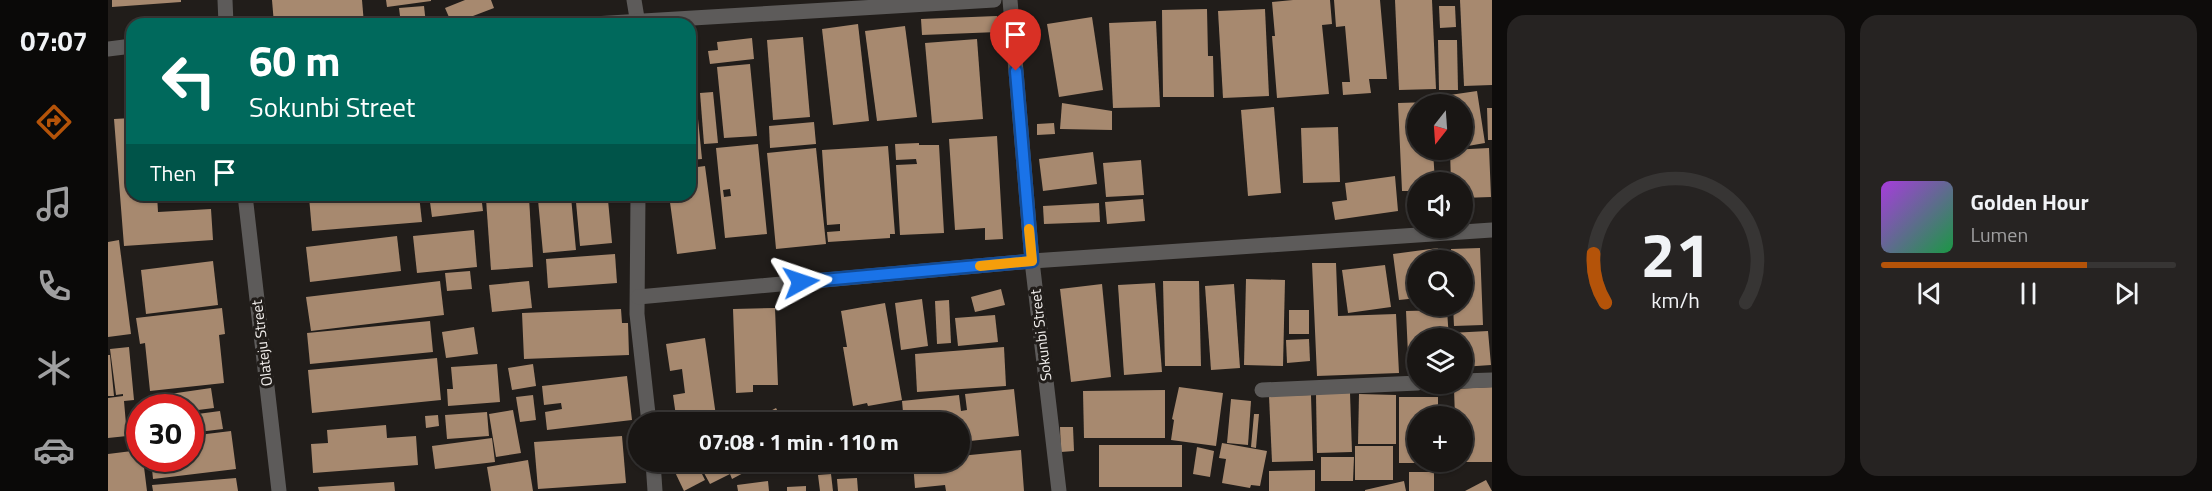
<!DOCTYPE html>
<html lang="en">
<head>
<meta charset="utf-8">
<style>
	body { margin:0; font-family:"Titillium Web",sans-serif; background:#262322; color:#f1f3f6; height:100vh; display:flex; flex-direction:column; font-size:22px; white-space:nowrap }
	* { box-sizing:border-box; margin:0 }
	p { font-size:20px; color:#9f9fa0 }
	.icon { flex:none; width:33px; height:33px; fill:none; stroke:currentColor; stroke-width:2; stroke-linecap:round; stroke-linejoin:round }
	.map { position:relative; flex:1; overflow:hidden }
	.drawer { display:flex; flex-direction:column; gap:15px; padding:15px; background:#0e0c0b; width:720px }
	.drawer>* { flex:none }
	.banner { position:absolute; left:18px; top:18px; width:570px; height:183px; border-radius:18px; box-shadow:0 2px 4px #0004,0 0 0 2px #373534; background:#00695c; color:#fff; overflow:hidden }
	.needle { width:39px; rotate:197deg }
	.fabs { position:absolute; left:1299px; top:94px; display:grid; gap:12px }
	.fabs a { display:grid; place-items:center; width:66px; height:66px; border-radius:50%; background:#191614; box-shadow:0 2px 4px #0004,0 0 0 2px #373534; font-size:30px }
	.speed { position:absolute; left:18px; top:394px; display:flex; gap:12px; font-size:30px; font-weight:700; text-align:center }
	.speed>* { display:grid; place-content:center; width:78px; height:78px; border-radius:50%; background:#191614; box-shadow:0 2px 4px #0004,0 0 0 2px #373534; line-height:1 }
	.speed .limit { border:9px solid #d22; background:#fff; color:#111 }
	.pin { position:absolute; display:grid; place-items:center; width:51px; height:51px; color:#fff; margin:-62px -26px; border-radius:50% 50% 50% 0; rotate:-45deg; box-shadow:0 0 6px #0007 }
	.pin .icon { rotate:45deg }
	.me { position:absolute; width:66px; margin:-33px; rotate:85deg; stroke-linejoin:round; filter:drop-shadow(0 0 4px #0008) }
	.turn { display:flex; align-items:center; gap:21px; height:126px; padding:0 24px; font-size:27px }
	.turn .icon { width:78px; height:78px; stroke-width:2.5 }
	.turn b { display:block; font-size:42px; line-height:51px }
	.then { display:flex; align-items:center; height:57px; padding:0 24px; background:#0003; gap:12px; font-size:22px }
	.drawer .widget { flex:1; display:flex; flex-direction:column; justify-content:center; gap:9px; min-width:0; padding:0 21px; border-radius:18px; background:#262322 }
	.drawer .dial { align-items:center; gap:0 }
	.dial svg { height:156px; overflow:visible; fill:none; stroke:#373534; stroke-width:7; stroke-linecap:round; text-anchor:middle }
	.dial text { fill:#f1f3f6; stroke:none }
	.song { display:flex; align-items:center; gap:18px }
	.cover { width:72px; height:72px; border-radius:9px; background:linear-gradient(135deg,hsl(280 70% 55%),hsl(140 70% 35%)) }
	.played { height:6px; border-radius:3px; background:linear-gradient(90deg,#b45309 70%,#373534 70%) }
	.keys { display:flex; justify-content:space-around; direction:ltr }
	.drawer .tiles { flex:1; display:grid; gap:15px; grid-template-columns:repeat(2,1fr) }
	.trip { position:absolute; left:520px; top:412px; width:342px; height:60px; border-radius:30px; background:#191614; box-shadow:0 2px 4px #0004,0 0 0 2px #373534; font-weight:700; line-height:60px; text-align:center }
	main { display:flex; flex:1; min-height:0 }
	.tab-bar { display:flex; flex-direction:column; width:108px; justify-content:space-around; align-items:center; background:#0a0908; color:#9f9fa0 }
	.tab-bar .icon { width:42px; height:42px }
	.tab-bar .current { color:#b45309 }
	.tab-bar b { font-size:27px; color:#f1f3f6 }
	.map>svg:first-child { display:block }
	.building { fill:#a7896f; fill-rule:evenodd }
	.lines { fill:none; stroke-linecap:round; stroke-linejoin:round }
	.minor { stroke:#5d5b5a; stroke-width:15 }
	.tertiary { stroke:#5d5b5a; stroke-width:15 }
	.route-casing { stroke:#114b97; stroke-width:15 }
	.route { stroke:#1a73e8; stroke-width:10 }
	.slow { stroke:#f59e0b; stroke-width:10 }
	.labels { text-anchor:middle; stroke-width:6; stroke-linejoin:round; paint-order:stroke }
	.street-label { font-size:15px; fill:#f2efed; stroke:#211d1a }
</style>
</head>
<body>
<main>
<nav class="tab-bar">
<b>07:07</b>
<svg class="icon current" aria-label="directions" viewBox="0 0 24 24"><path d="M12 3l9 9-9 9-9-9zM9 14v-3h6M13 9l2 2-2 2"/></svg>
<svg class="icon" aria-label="music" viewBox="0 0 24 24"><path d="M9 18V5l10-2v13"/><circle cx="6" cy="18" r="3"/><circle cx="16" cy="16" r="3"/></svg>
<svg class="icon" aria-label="phone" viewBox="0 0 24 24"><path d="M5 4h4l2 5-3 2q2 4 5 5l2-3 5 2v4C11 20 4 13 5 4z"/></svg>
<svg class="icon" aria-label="climate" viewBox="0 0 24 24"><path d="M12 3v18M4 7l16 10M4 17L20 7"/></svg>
<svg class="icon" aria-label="car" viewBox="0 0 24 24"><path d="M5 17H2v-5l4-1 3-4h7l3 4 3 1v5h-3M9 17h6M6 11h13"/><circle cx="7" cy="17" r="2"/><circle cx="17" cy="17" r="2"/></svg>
</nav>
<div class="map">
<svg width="1384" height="491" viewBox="0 0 1384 491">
	<rect width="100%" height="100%" fill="#211d1a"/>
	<g class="building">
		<path d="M4 0H73V2L4 7Z"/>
		<path d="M164 0H254L256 24H166Z"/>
		<path d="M278 0H323V1L279 7Z"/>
		<path d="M357 0H383L386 8 344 24 337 8Z"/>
		<path d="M1185 0H1222L1224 24 1214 25 1221 94 1169 98 1164 36H1167L1164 2Z"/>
		<path d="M1226 0H1272L1279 79H1261L1263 93 1235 95 1234 82H1242L1237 26 1228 27Z"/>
		<path d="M1287 0H1324L1328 89 1291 90Z"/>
		<path d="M1352 0H1384V85L1356 86Z"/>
		<path d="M316 6 318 24H293L291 8Z"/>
		<path d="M1331 6H1347L1348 27 1332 28Z"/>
		<path d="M1099 9 1100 56H1105L1106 97H1055L1054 10Z"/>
		<path d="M1157 9 1161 96 1115 98 1110 11Z"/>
		<path d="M889 16 890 32 814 35 813 19Z"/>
		<path d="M984 17 995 90 951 97 939 24Z"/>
		<path d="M1048 21 1052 107 1005 108 1001 23Z"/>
		<path d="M750 24 761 121 725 125 714 29Z"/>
		<path d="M797 26 809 117 769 121 757 31Z"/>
		<path d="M695 37 702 117 665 120 659 40Z"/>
		<path d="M644 38 646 59 602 64 600 51 610 50 609 42Z"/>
		<path d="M869 39 875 119 824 123 817 43Z"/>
		<path d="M1330 40H1349L1350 90H1331Z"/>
		<path d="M642 64 649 136 616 138 609 67Z"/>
		<path d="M585 69 594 159 582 160V70Z"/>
		<path d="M1369 91 1377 143 1354 147V105H1330L1328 97Z"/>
		<path d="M605 92 610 143 596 144 592 93Z"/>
		<path d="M1323 102V105H1310V150H1325L1327 183H1310V191H1294L1290 103Z"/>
		<path d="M954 103 1004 111V130L952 129Z"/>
		<path d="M1166 107 1173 193 1140 196 1133 110Z"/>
		<path d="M1379 108H1384V140H1380Z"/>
		<path d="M24 118V195H49L50 212 103 209 105 240 16 246 6 119Z"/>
		<path d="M706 122 708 144 662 148 661 126Z"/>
		<path d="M946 123 947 134 929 135V124Z"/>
		<path d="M1230 127 1232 182 1195 183 1193 128Z"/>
		<path d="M889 136 895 239 877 240V228L847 230 841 139Z"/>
		<path d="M811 143V145H831L836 233 792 235 788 165 809 164 808 159 788 160 787 144Z"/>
		<path d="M650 144 659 234 617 238 608 148ZM622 189 623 196 616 197 615 190Z"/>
		<path d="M780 146 787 234H782V238L720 242 719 232 732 231V224L719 225 714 150Z"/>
		<path d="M708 148 718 244 668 249 659 153Z"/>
		<path d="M1381 148 1383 197 1354 198V183H1343L1342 150Z"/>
		<path d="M985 152 989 184 935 191 931 159Z"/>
		<path d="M1033 160 1036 195 998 197 995 163Z"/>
		<path d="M597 166 608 249 569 254 561 195H582V168Z"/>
		<path d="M1287 176 1290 211 1227 220 1224 202 1239 200 1237 183Z"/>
		<path d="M233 195H311L314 222 204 231 201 197Z"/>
		<path d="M321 195H373L375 211 324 217Z"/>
		<path d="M421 197 425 267 383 270 378 199Z"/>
		<path d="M463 197 468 250 435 253 430 200Z"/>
		<path d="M1035 199 1037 221 999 224 997 202Z"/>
		<path d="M500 200 504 243 472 246 468 202Z"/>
		<path d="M991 203 992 222 936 224 935 206Z"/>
		<path d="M366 230 369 267 309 273 305 236Z"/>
		<path d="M289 236 293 271 202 282 198 247Z"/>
		<path d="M11 240 23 334 0 337V242Z"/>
		<path d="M1330 248 1332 261H1310V298L1291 300 1285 254Z"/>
		<path d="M1372 248 1375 325 1346 326 1345 306H1354V261H1343V249Z"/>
		<path d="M507 254 509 283 440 288 438 259Z"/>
		<path d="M105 261 110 305 38 314 33 270Z"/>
		<path d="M1204 263H1228L1230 316 1288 314 1291 373 1209 376Z"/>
		<path d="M1277 265 1283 307 1240 313 1234 270Z"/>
		<path d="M362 271 364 289 339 291 337 273Z"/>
		<path d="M1138 279 1177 280 1175 366 1136 365Z"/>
		<path d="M332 281 336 315 203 331 198 297Z"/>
		<path d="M421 281 424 308 384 312 381 285Z"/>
		<path d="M1055 281H1091L1093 366H1057Z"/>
		<path d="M1047 283 1054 372 1016 375 1010 285Z"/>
		<path d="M994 284 1003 377 963 382 952 289Z"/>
		<path d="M1126 284 1132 368 1103 370 1097 286Z"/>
		<path d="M893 289 897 305 867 312 863 297Z"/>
		<path d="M814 299 820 346 793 350 787 303Z"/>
		<path d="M841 300 843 343 829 344 827 301Z"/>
		<path d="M777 303 794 400 760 406 759 403 745 406 735 347H739L733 311Z"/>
		<path d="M114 308 117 334 111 335 116 383 42 391 37 343 32 344 28 318Z"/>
		<path d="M667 308 670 385H645V392L628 393 625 309Z"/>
		<path d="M513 309 514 323H520L521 355 416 359 414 313Z"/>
		<rect x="1181" y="310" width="20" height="24"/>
		<path d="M1339 310 1341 339H1310V354L1300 355 1298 311Z"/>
		<path d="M887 315 890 342 850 346 847 318Z"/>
		<path d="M322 321 325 352 202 364 199 333Z"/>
		<path d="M366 327 370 354 338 358 334 332Z"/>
		<path d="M1380 331 1383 365 1354 367V339H1343L1342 333Z"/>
		<path d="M597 338 609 423H569L565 395 577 393 574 369 562 371 558 344Z"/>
		<path d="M1201 339 1202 361 1179 363 1178 340Z"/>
		<path d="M21 347 26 400 16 401 19 436 0 438V398L15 396V394L8 395 2 349Z"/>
		<path d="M896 347 898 386 809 392 807 354Z"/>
		<path d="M0 355H2L6 396H0Z"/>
		<path d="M329 358 333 400 204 413 200 370Z"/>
		<path d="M1310 359V377H1303L1301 360Z"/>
		<path d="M389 364 392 402 340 406 339 389H345L343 367Z"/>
		<path d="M425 364 428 386 404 390 400 368Z"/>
		<path d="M519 376 524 420 439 430 437 412 454 409 453 403 436 405 434 386Z"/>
		<path d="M1071 387 1115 393 1108 446 1063 440 1066 420 1064 419Z"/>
		<path d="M1384 387V462H1354V417H1347L1346 389Z"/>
		<path d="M103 388 106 408 82 411V408H50L48 396Z"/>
		<path d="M906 389 911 436 852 442V423H796L794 401 851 395 853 411 859 410 857 394Z"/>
		<path d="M1057 390V438H976L975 391Z"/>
		<path d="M1242 393 1244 452 1209 453 1208 394Z"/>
		<path d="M1251 394 1288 395V444H1250Z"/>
		<path d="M425 395 428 420 412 422 408 397Z"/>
		<path d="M1203 395 1205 461 1164 462 1161 396Z"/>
		<path d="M1291 397H1330V417H1310V463H1291Z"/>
		<path d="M1123 399 1143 401 1140 445 1119 443Z"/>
		<path d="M668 408 676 423H640Z"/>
		<path d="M405 410 413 453 388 457 381 414Z"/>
		<path d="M112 411 115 429 82 433V415Z"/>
		<path d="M379 412 381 436 339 439 337 415Z"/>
		<path d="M1146 414H1151L1148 448 1143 447Z"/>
		<path d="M330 415 331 426 318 428 317 416Z"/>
		<path d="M774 415 775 423H720V420Z"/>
		<path d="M278 425 279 438 308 436 310 465 205 473 203 444 220 443 219 430Z"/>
		<path d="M952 427H965L966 451 953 452Z"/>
		<path d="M123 431 128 469 45 479 43 459H82V436Z"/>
		<path d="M514 436 518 483 430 489 426 442Z"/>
		<path d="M384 438 387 462 327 469 324 446Z"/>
		<path d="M1114 443 1159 451 1152 486 1143 485 1142 488 1114 483 1118 459 1111 458Z"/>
		<rect x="991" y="445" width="83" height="42"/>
		<rect x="1247" y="446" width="38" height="34"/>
		<path d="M1089 447 1106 451 1102 477 1085 474Z"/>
		<path d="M32 450V459H35L39 491H0V454Z"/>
		<path d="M913 450 916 491H838L837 485 807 488 805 462H852V456Z"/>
		<path d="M1213 457H1246L1245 481H1213Z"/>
		<path d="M420 460 425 491H383L379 467Z"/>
		<path d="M578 462H588L597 480 576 491 565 468Z"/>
		<path d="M590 462H656L624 479 622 474 602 484Z"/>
		<path d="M1207 470V491H1161V471Z"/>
		<rect x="1301" y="472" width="25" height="19"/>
		<path d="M723 474 725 491H712L710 475Z"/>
		<path d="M128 478 130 491H45L44 485Z"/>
		<path d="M749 478 750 491H730L729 479Z"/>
		<path d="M1378 480 1384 491H1357Z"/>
		<path d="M660 481 661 491H630L629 485Z"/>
		<path d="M1296 481 1298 491H1257V490Z"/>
		<path d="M286 482 287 491H211L210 487Z"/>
		<path d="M698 486V491H679V487Z"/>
	</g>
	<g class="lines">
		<g class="minor">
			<path d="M117 0 118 24"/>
			<path d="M526 0 530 24"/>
			<path d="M485 24 886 0"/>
			<path d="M0 49 24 46"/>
			<path d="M137 195 171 491"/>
			<path d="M530 195 529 314 541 423"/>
			<path d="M530 297 924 261 1384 230"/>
			<path d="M1354 381 1384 380"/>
			<path d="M1154 390 1310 383"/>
			<path d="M545 462 547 491"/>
		</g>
		<path class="tertiary" d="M902 0 924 261 951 491"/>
	</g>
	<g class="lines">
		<defs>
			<path id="route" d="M693 282 924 261 908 71"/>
		</defs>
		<use href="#route" class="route-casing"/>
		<use href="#route" class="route"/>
		<path class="slow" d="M872 266 924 261 921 229"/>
	</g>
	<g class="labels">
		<g class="street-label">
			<text transform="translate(933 335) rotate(-97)" y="5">Sokunbi Street</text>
			<text transform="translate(154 343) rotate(-97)" y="5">Olateju Street</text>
		</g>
	</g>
</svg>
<div class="fabs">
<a><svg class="needle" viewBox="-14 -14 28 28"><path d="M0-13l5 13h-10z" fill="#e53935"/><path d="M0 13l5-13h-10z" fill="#9f9fa0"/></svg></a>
<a><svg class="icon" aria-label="sound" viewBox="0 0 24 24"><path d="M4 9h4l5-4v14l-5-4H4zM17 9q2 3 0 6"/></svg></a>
<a><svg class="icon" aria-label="search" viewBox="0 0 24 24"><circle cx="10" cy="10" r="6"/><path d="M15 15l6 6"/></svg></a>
<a><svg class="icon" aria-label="layers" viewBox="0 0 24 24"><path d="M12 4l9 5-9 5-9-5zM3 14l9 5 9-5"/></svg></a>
<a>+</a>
</div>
<div class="speed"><div class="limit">30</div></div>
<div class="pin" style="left:908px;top:71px;background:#d93025"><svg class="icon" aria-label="arrive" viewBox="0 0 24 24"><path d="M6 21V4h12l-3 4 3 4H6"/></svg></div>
<svg class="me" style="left:693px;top:282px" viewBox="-20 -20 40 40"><path d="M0-17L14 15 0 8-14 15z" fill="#1a73e8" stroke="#fff" stroke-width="4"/></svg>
<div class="trip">07:08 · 1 min · 110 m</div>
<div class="banner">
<div class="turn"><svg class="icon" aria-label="left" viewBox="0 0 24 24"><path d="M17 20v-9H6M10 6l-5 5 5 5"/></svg><div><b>60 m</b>Sokunbi Street</div></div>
<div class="then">Then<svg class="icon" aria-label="arrive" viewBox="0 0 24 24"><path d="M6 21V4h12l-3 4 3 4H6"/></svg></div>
</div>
</div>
<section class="drawer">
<div class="tiles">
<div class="widget dial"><svg viewBox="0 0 100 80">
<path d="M14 69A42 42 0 1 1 86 69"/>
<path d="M14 69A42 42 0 0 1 8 44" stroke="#b45309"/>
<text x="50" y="56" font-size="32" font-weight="700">21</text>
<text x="50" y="72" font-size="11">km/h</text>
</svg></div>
<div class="widget">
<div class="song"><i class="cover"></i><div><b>Golden Hour</b><p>Lumen</p></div></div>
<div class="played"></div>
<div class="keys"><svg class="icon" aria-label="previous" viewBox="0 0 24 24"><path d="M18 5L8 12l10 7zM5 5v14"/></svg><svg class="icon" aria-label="pause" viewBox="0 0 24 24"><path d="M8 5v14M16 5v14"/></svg><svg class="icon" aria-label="next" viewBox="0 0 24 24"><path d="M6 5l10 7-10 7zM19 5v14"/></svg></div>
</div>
</div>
</section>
</main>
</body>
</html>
